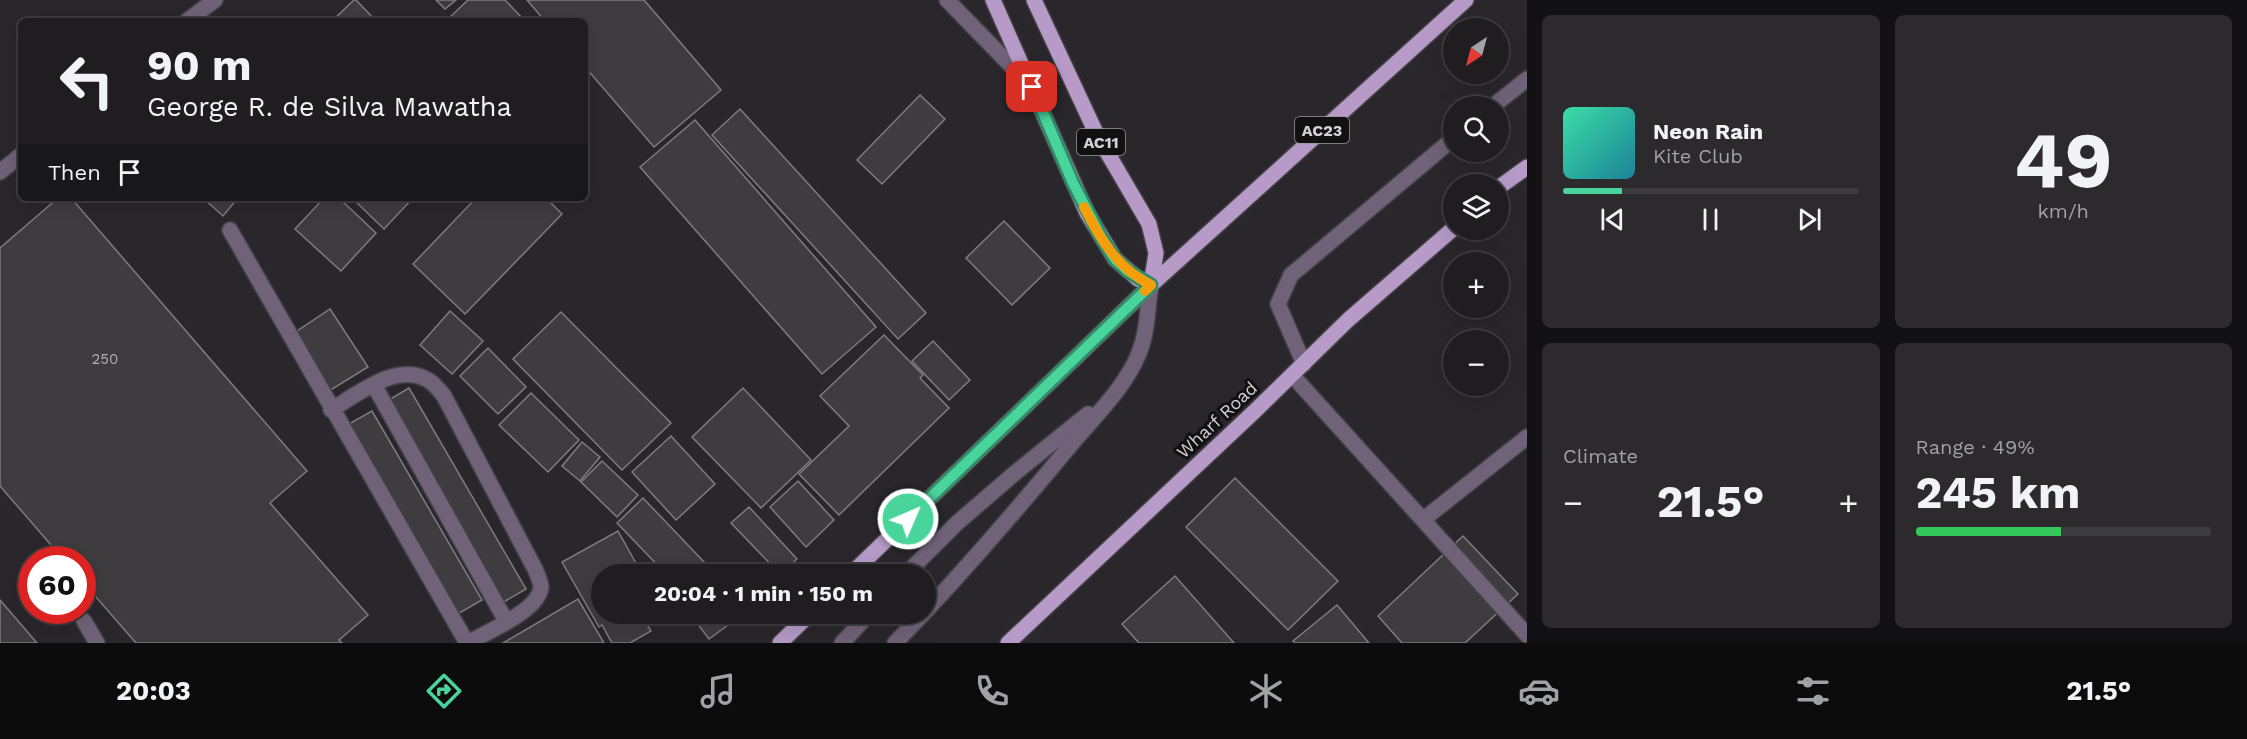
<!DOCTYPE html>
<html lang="en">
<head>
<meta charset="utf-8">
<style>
	body { margin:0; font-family:"Work Sans",sans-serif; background:#2c2a2d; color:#f1f3f6; height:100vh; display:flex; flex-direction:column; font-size:22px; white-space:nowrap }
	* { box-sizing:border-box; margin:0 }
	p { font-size:20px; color:#a1a2a5 }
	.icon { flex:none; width:33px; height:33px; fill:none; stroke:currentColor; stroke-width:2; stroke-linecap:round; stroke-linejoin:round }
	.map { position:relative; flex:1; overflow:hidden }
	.sheet { display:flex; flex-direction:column; gap:15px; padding:15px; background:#111012; width:720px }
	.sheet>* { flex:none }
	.hud { position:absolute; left:18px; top:18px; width:570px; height:183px; border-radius:9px; box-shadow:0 6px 24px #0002,0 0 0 2px #3c3b3e; background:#1f1d20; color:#f1f3f6; overflow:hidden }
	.needle { width:39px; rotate:216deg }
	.fabs { position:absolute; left:1443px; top:18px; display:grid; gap:12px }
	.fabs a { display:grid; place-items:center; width:66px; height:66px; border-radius:50%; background:#1f1d20; box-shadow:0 6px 24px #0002,0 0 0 2px #3c3b3e; font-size:30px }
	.speed { position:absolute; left:18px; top:546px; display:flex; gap:12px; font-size:30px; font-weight:700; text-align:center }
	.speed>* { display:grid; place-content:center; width:78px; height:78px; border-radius:50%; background:#1f1d20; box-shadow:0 6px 24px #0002,0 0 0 2px #3c3b3e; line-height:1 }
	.speed .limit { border:9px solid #d22; background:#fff; color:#111 }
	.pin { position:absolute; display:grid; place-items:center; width:51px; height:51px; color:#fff; margin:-26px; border-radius:12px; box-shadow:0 3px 9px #0006 }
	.me { position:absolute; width:66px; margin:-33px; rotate:45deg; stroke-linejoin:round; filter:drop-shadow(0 0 4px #0008) }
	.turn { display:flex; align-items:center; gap:21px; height:126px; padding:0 30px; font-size:27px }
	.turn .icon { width:78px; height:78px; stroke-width:2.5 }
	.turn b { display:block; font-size:42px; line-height:51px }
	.then { display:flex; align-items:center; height:57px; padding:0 30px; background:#0003; gap:12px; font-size:22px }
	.big { font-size:45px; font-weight:700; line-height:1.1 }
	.sheet .widget { flex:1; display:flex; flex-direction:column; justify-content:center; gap:9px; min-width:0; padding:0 21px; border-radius:9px; background:#2c2a2d }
	.sheet .dial { align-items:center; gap:0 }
	.dial b { font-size:78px; line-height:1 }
	.song { display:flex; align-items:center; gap:18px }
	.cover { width:72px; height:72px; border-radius:9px; background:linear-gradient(135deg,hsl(160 70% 55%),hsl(190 70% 35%)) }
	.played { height:6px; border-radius:3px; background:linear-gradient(90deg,#49d49c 20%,#3c3b3e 20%) }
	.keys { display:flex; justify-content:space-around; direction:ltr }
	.heat { display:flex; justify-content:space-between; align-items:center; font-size:33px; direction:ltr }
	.charge { height:9px; border-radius:4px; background:linear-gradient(90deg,#34c759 49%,#3c3b3e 0) }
	.sheet .tiles { flex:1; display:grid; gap:15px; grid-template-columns:repeat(2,1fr) }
	.trip { position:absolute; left:591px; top:564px; width:345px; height:60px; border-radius:30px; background:#1f1d20; box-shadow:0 6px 24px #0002,0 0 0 2px #3c3b3e; font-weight:700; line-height:60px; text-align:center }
	.menu { display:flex; height:96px; justify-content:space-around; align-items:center; background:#0c0c0d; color:#a1a2a5 }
	.menu .icon { width:42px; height:42px }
	.menu .active { color:#49d49c }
	.menu b { font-size:27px; color:#f1f3f6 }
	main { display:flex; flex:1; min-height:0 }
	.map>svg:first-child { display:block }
	.building { fill:#3e3c3f; stroke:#7e7c80; stroke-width:1.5 }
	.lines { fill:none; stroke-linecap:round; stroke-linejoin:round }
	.minor-casing { stroke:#444246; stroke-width:18 }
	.major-casing { stroke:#444246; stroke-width:18 }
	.minor { stroke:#706278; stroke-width:15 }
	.major { stroke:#b79ac8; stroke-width:15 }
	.route-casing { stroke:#2f8a65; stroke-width:15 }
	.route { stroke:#49d49c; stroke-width:10 }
	.slow { stroke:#f59e0b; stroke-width:10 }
	.labels { text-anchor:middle; stroke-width:6; stroke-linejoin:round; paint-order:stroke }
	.number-label { font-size:15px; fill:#aeacaf }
	.shield { fill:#121112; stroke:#99979a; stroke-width:1.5 }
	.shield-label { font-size:16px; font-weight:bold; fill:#d3d1d4 }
	.street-label { font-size:18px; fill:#d3d1d4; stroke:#121112 }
</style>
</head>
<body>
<main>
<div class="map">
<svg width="1527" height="643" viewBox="0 0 1527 643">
	<rect width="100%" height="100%" fill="#29272b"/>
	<g class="building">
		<path d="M354 0H356L376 21H332Z"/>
		<path d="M436 0H456L445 9Z"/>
		<path d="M468 0H505L525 21H450L448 19Z"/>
		<path d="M527 0H644L721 90 654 147 585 67V21H545Z"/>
		<path d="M920 95 945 119 882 184 857 160Z"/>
		<path d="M740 109 926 313 898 339 712 135Z"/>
		<path d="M695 120 876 327 822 374 640 167Z"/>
		<path d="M58 198H71L307 471 270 503 368 615 339 640 342 643H136L82 581V560H64L0 486V248Z"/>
		<path d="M203 198H238L223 216Z"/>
		<path d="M324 198H339L376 233 341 271 295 229Z"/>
		<path d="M352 198H413L384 229Z"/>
		<path d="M476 198H546L562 214 465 314 413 264Z"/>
		<path d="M1004 221 1050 268 1012 305 966 258Z"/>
		<path d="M330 309 368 367 329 391 291 335Z"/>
		<path d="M450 311 483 341 452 374 420 345Z"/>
		<path d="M561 312 671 423 622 470 513 359Z"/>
		<path d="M884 335 923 375 920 378 949 408 839 515 799 474 849 426 820 396Z"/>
		<path d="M933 341 970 380 949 400 912 361Z"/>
		<path d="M488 348 526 387 498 414 460 376Z"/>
		<path d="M409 388 526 589 502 603 385 402Z"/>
		<path d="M743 388 811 460 761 508 692 437Z"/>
		<path d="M531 393 579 440 548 472 499 425Z"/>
		<path d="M372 411 482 600 456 615 347 425Z"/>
		<path d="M671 436 715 484 676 520 632 472Z"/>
		<path d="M582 442 600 457 580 481 562 466Z"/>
		<path d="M602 461 638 495 617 517 581 482Z"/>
		<path d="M1235 478 1338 581 1288 630 1186 527Z"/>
		<path d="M798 481 834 520 806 547 770 507Z"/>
		<path d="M643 498 706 564 695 574H666L617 523Z"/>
		<path d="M749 507 797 559 780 574 731 523Z"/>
		<path d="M618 531 642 574H602V614H641L651 631 630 643H612L602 625 599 627 562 562Z"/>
		<path d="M1463 536 1518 594 1465 643H1402L1378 616Z"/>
		<path d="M1175 576 1234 643H1139L1122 624Z"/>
		<path d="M578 599 604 643H503Z"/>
		<path d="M0 600 37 643H0Z"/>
		<path d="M1337 605 1369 643H1295L1293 641Z"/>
		<path d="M690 614H743L709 639Z"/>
	</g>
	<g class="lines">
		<defs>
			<g id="minor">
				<path d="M947 0 1030 85"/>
				<path d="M187 21 215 0"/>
				<path d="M1493 106 1527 79"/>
				<path d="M0 172 21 155"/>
				<path d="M230 230 467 643"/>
				<path d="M1304 364 1278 304 1291 275 1454 138"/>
				<path d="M1292 375 1527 635"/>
				<path d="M374 385 506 621"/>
				<path d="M331 410C358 394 400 359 431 382 435 385 440 391 444 396L535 569C537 574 541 582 541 587 539 611 486 632 468 643"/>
				<path d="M1424 519 1527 437"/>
				<path d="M906 574 957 523 1015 473 1088 414"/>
				<path d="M926 611C977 556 1026 499 1074 441 1097 414 1126 386 1139 353 1148 331 1147 308 1151 285"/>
				<path d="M84 621 97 643"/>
				<path d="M842 643 869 614"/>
				<path d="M895 643 923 614"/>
			</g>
			<g id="major">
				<path d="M993 0 1087 213 1115 259 1138 279 1151 285"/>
				<path d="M1034 0 1097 135 1149 224 1156 253 1151 285"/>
				<path d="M1498 188 1527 167"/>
				<path d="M851 574 1151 285 1466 0"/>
				<path d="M780 643 810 614"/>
				<path d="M1008 643 1256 410 1348 320 1454 228"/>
			</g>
		</defs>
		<use href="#minor" class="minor-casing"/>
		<use href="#major" class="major-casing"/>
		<use href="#minor" class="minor"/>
		<use href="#major" class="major"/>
	</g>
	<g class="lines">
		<defs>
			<path id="route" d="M908 519 1151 285 1128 271 1115 259 1101 237 1073 183 1032 87"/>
		</defs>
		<use href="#route" class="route-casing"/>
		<use href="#route" class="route"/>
		<path class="slow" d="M1084 207C1100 239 1118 269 1151 285L1145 291"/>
	</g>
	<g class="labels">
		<g class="number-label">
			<text x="105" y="364">250</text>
		</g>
		<g class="shield">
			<rect x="1295" y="117" width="54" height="26" rx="4.5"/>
			<rect x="1077" y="129" width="48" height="26" rx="4.5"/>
		</g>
		<g class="shield-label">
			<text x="1322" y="136">AC23</text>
			<text x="1101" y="148">AC11</text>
		</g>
		<g class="street-label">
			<text transform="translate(1217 420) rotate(-43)" y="6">Wharf Road</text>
		</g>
	</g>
</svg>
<div class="fabs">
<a><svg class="needle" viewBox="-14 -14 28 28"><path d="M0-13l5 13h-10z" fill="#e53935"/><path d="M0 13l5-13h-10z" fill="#a1a2a5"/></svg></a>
<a><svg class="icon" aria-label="search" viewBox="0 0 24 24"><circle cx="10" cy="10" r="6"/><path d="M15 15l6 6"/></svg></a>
<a><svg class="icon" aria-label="layers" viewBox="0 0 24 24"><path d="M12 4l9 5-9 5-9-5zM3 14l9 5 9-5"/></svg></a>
<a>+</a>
<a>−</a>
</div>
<div class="speed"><div class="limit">60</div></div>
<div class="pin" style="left:1032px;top:87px;background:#d93025"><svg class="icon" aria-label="arrive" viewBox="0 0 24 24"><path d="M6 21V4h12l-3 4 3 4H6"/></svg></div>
<svg class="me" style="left:908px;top:519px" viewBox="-20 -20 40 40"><circle r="17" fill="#49d49c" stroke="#fff" stroke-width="3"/><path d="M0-11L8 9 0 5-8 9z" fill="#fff"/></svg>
<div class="trip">20:04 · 1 min · 150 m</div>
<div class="hud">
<div class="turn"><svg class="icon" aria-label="left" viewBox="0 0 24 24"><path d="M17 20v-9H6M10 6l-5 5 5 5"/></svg><div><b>90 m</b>George R. de Silva Mawatha</div></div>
<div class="then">Then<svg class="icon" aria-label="arrive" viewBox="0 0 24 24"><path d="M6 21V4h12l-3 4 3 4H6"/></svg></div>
</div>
</div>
<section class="sheet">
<div class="tiles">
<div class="widget">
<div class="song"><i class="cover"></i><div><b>Neon Rain</b><p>Kite Club</p></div></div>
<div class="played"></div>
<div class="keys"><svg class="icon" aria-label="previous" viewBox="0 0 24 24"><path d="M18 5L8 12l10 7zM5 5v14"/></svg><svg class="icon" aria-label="pause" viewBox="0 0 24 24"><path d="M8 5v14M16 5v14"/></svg><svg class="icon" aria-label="next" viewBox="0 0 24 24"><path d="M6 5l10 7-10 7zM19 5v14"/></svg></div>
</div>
<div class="widget dial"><b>49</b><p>km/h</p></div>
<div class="widget"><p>Climate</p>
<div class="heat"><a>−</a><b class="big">21.5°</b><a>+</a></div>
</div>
<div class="widget"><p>Range · 49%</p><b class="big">245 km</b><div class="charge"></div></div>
</div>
</section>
</main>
<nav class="menu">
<b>20:03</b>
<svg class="icon active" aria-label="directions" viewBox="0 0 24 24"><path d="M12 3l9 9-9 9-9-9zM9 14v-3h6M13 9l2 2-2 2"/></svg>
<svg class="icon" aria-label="music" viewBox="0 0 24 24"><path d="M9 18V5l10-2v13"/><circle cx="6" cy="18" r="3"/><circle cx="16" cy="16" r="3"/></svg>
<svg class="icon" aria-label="phone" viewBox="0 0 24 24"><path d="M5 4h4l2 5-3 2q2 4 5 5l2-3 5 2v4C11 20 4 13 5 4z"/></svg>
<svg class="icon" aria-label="climate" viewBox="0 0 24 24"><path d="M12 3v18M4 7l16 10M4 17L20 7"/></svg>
<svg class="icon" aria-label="car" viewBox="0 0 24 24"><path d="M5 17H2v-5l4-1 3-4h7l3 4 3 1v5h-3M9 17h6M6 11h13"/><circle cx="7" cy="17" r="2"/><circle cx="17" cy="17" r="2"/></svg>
<svg class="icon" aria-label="filters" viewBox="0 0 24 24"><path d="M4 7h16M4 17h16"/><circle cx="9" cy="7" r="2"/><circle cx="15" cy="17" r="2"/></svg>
<b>21.5°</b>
</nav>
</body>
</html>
